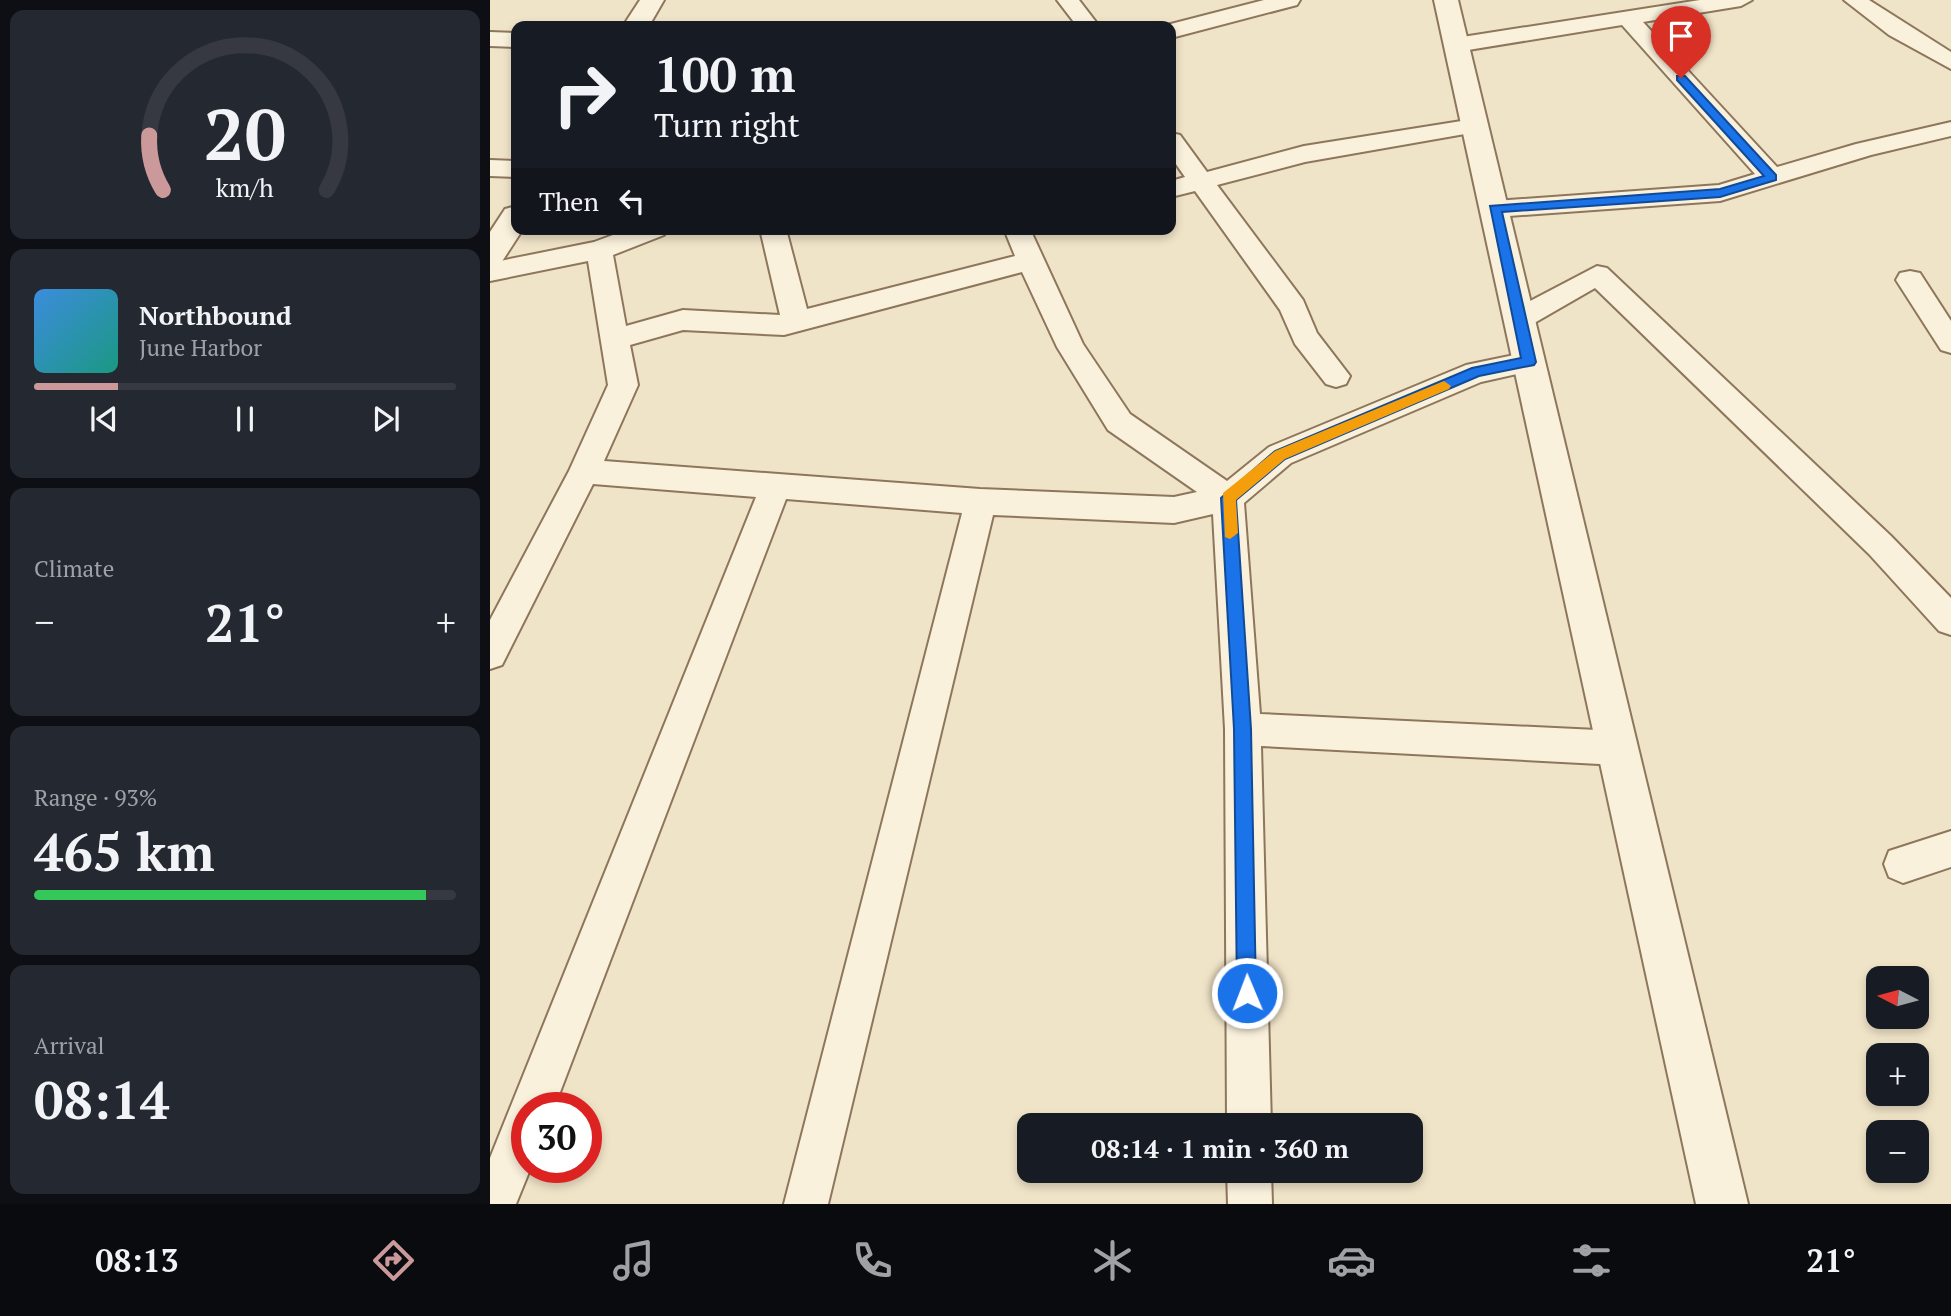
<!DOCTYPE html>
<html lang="en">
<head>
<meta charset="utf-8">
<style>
	body { margin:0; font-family:"PT Serif",serif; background:#242831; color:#f1f3f6; height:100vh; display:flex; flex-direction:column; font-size:26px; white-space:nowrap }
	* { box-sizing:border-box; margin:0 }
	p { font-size:23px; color:#9ea1a6 }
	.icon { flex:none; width:38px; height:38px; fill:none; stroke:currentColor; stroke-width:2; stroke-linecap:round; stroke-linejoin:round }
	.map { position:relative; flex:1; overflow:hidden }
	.details { display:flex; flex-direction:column; gap:10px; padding:10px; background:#0d0f14; width:490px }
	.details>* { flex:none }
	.hud { position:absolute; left:21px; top:21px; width:665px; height:214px; border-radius:14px; box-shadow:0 4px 10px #0003; background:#171b24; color:#f1f3f6; overflow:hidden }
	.needle { width:46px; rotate:276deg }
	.controls { position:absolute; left:1376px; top:966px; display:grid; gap:14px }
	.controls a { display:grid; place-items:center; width:63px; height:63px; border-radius:14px; background:#171b24; box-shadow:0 4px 10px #0003; font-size:35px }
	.speed { position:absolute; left:21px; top:1092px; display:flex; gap:14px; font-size:35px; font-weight:700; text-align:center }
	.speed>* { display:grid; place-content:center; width:91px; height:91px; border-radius:50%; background:#171b24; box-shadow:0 4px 10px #0003; line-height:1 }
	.speed .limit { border:10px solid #d22; background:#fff; color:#111 }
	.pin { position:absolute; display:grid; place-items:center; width:60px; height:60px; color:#fff; margin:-72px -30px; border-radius:50% 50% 50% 0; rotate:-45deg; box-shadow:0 0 7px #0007 }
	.pin .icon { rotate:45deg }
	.me { position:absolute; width:77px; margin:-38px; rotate:359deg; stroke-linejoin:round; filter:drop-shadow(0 0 5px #0008) }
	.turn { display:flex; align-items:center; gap:24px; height:147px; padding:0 28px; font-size:32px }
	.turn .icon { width:91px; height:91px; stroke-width:2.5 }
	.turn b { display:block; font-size:49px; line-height:60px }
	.then { display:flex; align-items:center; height:66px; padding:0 28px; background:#0003; gap:14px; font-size:26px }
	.big { font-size:52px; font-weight:800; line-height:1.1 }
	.details .tile { flex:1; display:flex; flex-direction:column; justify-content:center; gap:10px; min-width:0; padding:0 24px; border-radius:14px; background:#242831 }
	.details .dial { align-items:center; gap:0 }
	.dial svg { height:182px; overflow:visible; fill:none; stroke:#363941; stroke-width:7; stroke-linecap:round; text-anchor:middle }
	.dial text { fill:#f1f3f6; stroke:none }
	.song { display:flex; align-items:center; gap:21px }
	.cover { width:84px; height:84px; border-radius:10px; background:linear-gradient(135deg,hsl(210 70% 55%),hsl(170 70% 35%)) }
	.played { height:7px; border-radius:4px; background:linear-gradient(90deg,#cc999b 20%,#363941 20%) }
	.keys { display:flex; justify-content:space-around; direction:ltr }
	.heat { display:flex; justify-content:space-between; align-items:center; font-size:38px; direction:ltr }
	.charge { height:10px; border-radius:5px; background:linear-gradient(90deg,#34c759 93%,#363941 0) }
	.trip { position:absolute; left:527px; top:1113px; width:406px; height:70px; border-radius:14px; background:#171b24; box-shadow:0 4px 10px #0003; font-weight:800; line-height:70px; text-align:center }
	.tab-bar { display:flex; height:112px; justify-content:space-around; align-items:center; background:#090b0e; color:#9ea1a6 }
	.tab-bar .icon { width:49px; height:49px }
	.tab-bar .on { color:#cc999b }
	.tab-bar b { font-size:32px; color:#f1f3f6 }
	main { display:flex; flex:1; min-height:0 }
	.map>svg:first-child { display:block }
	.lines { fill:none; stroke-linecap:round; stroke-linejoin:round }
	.minor-casing { stroke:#8d765c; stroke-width:4 }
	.tertiary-casing { stroke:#8d765c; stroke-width:4 }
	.minor { fill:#faf1dc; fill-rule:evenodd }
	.tertiary { fill:#faf1dc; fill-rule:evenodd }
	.route { fill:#1a73e8; stroke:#114b97; stroke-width:2 }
	.slow { fill:#f59e0b }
</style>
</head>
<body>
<main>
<section class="details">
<div class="tile dial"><svg viewBox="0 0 100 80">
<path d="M14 69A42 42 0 1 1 86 69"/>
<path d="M14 69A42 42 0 0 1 8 45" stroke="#cc999b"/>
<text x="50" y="56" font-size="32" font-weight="700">20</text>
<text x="50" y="72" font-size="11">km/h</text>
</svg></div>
<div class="tile">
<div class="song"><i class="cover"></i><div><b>Northbound</b><p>June Harbor</p></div></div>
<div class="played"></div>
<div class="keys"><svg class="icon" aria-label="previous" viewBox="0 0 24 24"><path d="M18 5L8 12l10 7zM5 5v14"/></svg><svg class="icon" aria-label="pause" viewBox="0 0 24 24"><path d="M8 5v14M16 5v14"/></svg><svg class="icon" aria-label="next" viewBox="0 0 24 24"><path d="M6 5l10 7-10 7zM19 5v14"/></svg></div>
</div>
<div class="tile"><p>Climate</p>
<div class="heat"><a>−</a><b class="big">21°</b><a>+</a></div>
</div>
<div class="tile"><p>Range · 93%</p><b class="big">465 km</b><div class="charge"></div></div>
<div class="tile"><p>Arrival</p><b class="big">08:14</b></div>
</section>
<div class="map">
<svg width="1461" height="1204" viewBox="0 0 1461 1204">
	<rect width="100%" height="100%" fill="#f0e4c8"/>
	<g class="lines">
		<defs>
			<g id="minor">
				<path d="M567 0H589L609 26H587Z"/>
				<path d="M774 0H810L807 5 681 38V26H673Z"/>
				<path d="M1210 0H1262L1251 6 1153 22 1287 167 1366 144 1461 122V136L1381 155 1230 201 1005 217 996 215 992 209 996 203 1005 201 1229 185 1265 174 1132 25 966 52 955 45 966 38Z"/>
				<path d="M1354 0H1379L1461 52V69L1399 35Z"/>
				<path d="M0 32 26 33V47L0 46Z"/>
				<path d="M984 119 992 121 996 126 992 131 815 162 727 185 813 300 827 333 860 376 856 384 846 387 836 384 805 344 790 310 705 191 681 197V181L695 177 681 157V133L690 135 717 172 814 146Z"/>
				<path d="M0 160 26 161V177L0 176Z"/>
				<path d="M139 229H178L174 235 123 255 136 326 193 310 290 315 270 229H296L317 309 525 256 514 229H540L593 344 640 414 737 481 779 447 976 365 1039 352 1049 355 1053 362 1049 369 991 382 801 463 754 503 770 714 1128 731 1141 736 1146 748 1141 760 1128 765 771 746 781 1125H737L735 729 723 514 684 523 503 515 338 1204H294L472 513 296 499 64 1108H37V1167H41L26 1204H0V1158L266 497 103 484 12 665 0 669V620L79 471 118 385 98 261 0 281V263L104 242ZM532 272 567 347 618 430 707 492 684 497 490 489 114 461 148 385 140 345 193 330 294 335Z"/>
				<path d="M1107 266 1117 268 1401 536 1461 598V635L1449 631 1379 554 1105 288 1039 326 1029 329 1019 326 1015 319 1019 312Z"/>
				<path d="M1420 271 1430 273 1461 321V353L1451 350 1406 280 1410 273Z"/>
				<path d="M1461 831V867L1413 883 1399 877 1394 864 1399 851Z"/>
				<path d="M737 1171H781L782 1204H738Z"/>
			</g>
			<g id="tertiary">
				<path d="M150 0H174L159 26H133Z"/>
				<path d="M944 0H968L1258 1204H1206Z"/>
				<path d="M26 206V229H33L11 263 0 266V232L15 209Z"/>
			</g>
		</defs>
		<use href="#minor" class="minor-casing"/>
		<use href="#tertiary" class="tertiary-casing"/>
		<use href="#minor" class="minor"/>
		<use href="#tertiary" class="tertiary"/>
	</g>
	<path class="route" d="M1187 76H1195L1286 175V180L1230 197 1012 212 1046 362 1044 365 989 376 795 459 746 500 761 729 766 993 763 1000 757 1003 750 1000 747 993 744 729 731 498 785 451 982 368 1031 358 1000 206 1230 189 1274 176 1187 80Z"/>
	<path class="slow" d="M954 381 961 386 959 389 795 459 746 500 748 533 740 539 735 537 733 493 785 451Z"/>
</svg>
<div class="controls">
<a><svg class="needle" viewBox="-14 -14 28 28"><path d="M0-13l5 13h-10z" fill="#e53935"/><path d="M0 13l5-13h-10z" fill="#9ea1a6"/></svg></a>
<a>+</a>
<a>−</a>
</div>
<div class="speed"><div class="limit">30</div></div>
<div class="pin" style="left:1191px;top:78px;background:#d93025"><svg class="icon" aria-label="arrive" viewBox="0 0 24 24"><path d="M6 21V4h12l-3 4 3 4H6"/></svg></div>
<svg class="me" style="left:757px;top:993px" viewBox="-20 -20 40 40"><circle r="17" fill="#1a73e8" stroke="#fff" stroke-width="3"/><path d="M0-11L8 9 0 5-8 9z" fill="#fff"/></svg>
<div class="trip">08:14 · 1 min · 360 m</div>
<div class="hud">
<div class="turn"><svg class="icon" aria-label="right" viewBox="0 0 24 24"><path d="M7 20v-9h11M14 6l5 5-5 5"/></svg><div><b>100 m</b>Turn right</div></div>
<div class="then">Then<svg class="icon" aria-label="left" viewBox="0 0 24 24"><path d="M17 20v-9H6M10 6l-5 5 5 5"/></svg></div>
</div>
</div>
</main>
<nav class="tab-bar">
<b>08:13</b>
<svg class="icon on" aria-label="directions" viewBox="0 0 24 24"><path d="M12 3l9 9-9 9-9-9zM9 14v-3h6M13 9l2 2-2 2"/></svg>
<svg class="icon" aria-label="music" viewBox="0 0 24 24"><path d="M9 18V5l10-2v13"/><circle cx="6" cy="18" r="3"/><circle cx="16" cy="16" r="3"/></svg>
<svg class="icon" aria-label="phone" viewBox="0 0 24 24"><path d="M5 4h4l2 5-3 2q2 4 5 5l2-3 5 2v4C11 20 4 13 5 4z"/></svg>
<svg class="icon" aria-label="climate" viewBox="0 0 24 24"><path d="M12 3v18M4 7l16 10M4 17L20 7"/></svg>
<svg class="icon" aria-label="car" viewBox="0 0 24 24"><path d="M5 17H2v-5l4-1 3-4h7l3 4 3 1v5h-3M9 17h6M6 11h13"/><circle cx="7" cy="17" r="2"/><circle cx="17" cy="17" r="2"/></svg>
<svg class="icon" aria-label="filters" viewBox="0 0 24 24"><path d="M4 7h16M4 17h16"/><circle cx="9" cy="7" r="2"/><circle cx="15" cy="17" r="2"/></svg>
<b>21°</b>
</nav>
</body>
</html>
